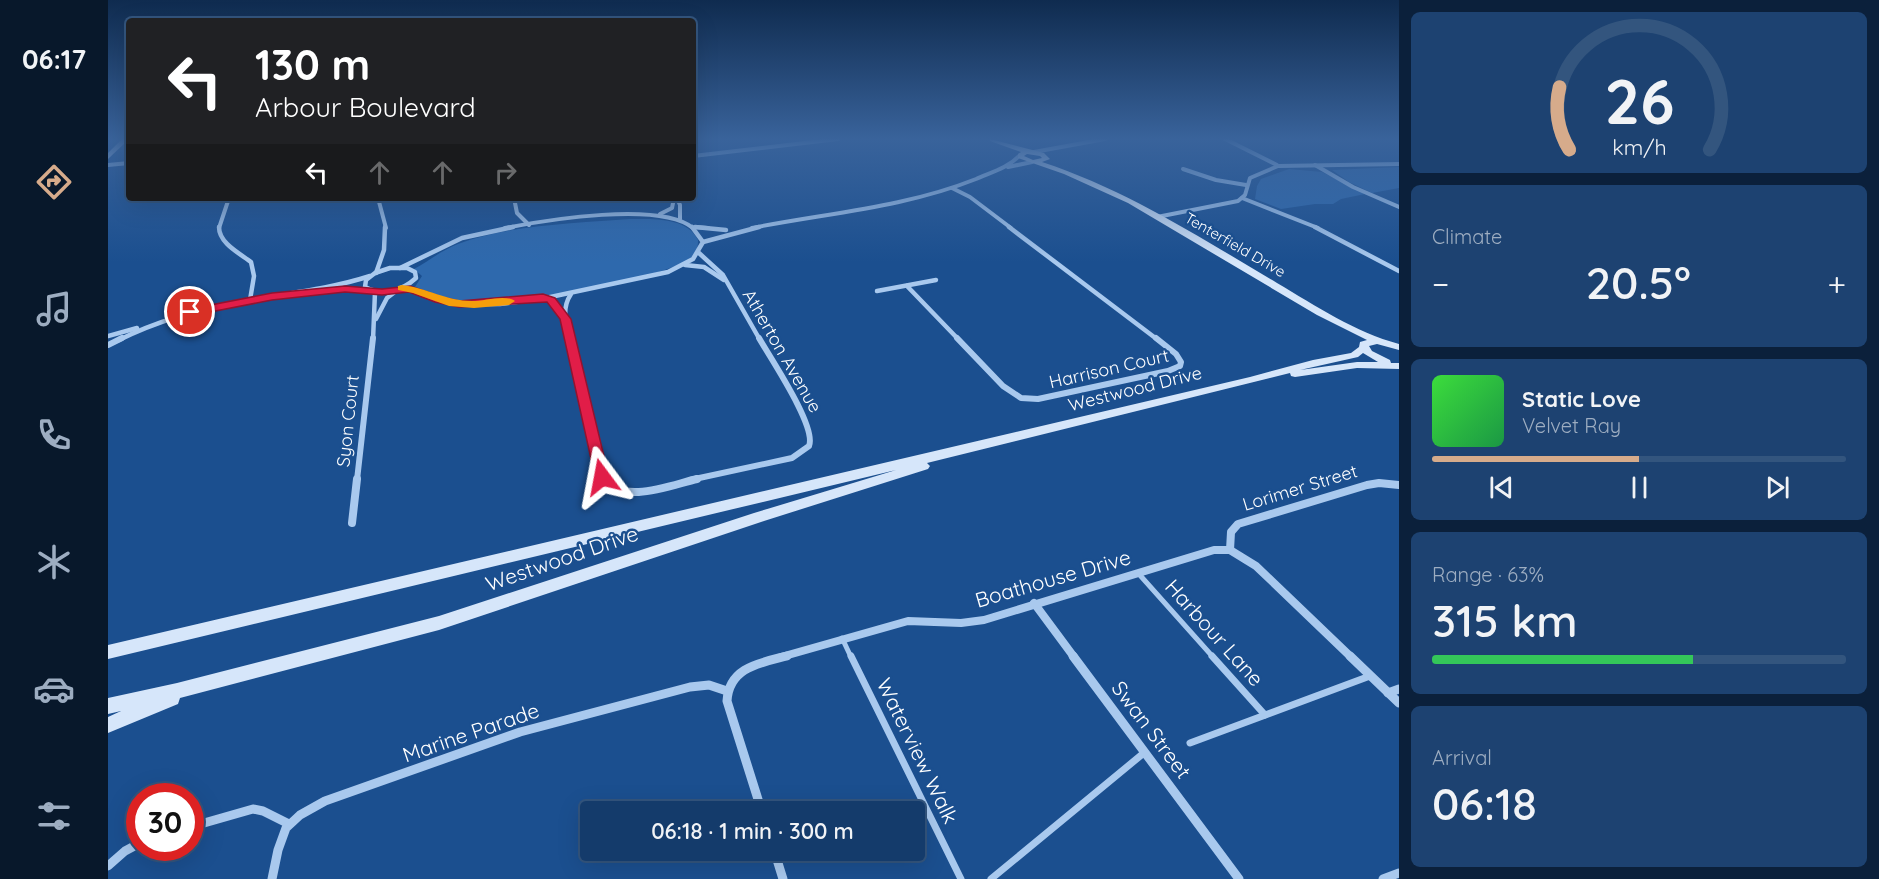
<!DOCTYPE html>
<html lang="en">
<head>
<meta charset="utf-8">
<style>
	body { margin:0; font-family:Quicksand,sans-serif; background:#1d4271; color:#f1f3f6; height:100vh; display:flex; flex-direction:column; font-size:22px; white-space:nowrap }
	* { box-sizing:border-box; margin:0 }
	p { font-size:20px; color:#9dadc1 }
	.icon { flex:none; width:33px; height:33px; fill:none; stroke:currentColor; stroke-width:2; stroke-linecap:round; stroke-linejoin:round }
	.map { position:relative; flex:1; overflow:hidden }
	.details { display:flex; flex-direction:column; gap:12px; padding:12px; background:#0b203b; width:480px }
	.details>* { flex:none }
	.banner { position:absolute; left:18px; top:18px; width:570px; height:183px; border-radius:6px; box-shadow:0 6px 24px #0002,0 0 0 2px #33557e; background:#202124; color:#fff; overflow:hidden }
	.speed { position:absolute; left:18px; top:783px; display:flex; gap:12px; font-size:30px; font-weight:700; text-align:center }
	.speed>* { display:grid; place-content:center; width:78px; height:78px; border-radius:50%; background:#143b6b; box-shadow:0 6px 24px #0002,0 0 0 2px #33557e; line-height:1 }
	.speed .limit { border:9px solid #d22; background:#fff; color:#111 }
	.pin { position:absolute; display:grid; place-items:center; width:51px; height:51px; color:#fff; margin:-26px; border:3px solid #fff; border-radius:50%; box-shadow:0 2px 6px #0007 }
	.me { position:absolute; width:66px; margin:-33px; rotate:347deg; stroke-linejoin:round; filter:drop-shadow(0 0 4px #0008) }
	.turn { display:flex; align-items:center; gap:21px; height:126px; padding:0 30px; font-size:27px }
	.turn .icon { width:78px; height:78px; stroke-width:2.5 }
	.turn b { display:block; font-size:42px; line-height:51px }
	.lanes { display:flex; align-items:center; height:57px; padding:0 30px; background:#0003; justify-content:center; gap:30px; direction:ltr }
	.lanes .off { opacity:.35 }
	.big { font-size:45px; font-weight:600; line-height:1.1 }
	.details .card { flex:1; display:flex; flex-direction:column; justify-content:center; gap:9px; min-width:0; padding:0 21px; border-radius:9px; background:#1d4271 }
	.details .dial { align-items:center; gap:0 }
	.dial svg { height:156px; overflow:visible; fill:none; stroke:#33557e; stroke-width:7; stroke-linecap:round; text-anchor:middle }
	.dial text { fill:#f1f3f6; stroke:none }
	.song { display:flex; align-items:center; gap:18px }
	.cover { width:72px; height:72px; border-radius:9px; background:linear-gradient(135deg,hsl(120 70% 55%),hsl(140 70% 35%)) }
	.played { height:6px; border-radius:3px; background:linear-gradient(90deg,#d6ab8b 50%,#33557e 50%) }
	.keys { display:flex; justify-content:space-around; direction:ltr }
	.heat { display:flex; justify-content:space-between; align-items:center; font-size:33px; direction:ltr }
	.charge { height:9px; border-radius:4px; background:linear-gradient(90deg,#34c759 63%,#33557e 0) }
	.trip { position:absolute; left:472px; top:801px; width:345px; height:60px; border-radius:6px; background:#143b6b; box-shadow:0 6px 24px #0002,0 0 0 2px #33557e; font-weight:600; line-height:60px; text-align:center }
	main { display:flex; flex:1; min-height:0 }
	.menu { display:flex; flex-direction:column; width:108px; justify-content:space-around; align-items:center; background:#08182b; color:#9dadc1 }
	.menu .icon { width:42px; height:42px }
	.menu .current { color:#d6ab8b }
	.menu b { font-size:27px; color:#f1f3f6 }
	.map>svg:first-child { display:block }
	.green { fill:#2e69ad }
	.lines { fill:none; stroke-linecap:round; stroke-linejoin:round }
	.lane-far2 { stroke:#a9c9ee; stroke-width:3 }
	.lane-far1 { stroke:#a9c9ee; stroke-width:5 }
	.lane { stroke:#a9c9ee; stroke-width:7 }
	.street-far4 { stroke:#a9c9ee; stroke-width:4 }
	.street-far3 { stroke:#a9c9ee; stroke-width:4.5 }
	.street-far2 { stroke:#a9c9ee; stroke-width:6 }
	.street-far1 { stroke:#a9c9ee; stroke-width:8 }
	.street { stroke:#a9c9ee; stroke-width:9 }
	.secondary { fill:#d6e6fa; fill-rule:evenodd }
	.route { fill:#e11d48; stroke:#92132f; stroke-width:1.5 }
	.slow { fill:#f59e0b }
	.labels { text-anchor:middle; stroke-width:5; stroke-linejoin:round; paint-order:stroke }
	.far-street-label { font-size:15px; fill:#fff; stroke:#1b4f8f }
	.street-label { font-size:18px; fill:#fff; stroke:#1b4f8f }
	.near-street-label { font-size:21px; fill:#fff; stroke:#1b4f8f }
</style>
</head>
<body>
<main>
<nav class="menu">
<b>06:17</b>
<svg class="icon current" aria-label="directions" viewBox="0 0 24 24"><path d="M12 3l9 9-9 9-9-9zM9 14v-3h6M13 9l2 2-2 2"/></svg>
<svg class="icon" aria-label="music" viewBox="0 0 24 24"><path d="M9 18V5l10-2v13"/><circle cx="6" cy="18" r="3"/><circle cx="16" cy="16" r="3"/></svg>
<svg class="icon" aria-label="phone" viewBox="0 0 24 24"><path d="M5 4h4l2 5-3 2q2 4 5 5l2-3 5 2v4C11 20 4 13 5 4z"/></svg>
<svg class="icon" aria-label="climate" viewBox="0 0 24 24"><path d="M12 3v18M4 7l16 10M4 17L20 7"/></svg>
<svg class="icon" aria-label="car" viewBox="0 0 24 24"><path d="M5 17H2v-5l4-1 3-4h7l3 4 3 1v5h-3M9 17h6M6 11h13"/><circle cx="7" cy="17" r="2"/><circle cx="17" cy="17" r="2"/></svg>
<svg class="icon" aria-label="filters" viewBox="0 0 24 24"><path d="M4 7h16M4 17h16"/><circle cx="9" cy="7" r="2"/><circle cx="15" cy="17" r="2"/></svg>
</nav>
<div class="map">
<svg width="1291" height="879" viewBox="0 0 1291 879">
	<rect width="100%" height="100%" fill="#1b4f8f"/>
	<g class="green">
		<path d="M1291 167V188L1264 193 1241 182 1224 170Z"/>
		<path d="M1181 169 1214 172 1257 194 1233 199 1225 204H1207L1173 209 1147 199 1149 186 1153 179Z"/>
		<path d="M522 219C545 219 579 217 590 240 590 246 589 253 584 257 560 279 396 306 360 303 350 302 337 301 328 297 321 294 315 289 307 287L314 276 306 269C321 261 334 250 350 244 400 225 469 223 522 219Z"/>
	</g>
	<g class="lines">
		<path class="lane-far2" d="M73 200 92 198"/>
		<g class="lane-far1">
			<path d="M1030 573 1105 657"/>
			<path d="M734 638 743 657"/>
		</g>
		<g class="lane">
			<path d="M743 656 853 879"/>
			<path d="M1104 656 1157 715"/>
			<path d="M1082 743 1262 676"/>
			<path d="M883 879 1037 752"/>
		</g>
		<g class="street-far4">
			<path d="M1117 139 1169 165"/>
			<path d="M926 152 997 139"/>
			<path d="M585 156 730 139"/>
			<path d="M0 165 21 163"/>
			<path d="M1207 165 1245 187 1291 207"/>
			<path d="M900 167 924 162"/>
			<path d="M1075 169 1108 180 1138 185"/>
			<path d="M844 188 862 197 903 228"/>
			<path d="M270 198 278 228"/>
			<path d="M406 198 409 213 421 225"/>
			<path d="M569 198 572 205V219"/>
			<path d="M1134 198 1210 228"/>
			<path d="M552 214 564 208 566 198"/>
			<path d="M1049 217 1130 201 1137 195 1142 178 1170 166 1291 164"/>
			<path d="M587 227 600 228"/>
			<path d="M111 228 121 198"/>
			<path d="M397 228C438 220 552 201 585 228"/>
			<path d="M644 228C719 213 795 208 868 179 884 172 900 168 912 155"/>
		</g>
		<g class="street-far3">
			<path d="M111 227C111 243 131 253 143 262L146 276 142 300"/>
			<path d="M587 227 618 230"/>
			<path d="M901 227 1050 340"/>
			<path d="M1207 227 1291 271"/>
			<path d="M595 242 651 227"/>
			<path d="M591 253 615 275 652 340"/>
			<path d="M577 265 596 267 616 280"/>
			<path d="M282 268H299L307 272 308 278C294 291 275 296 257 287L258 280 267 273Z"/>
			<path d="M292 268 354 238 405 227"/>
			<path d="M268 273 276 250 277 227"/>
			<path d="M799 286 851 340"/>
			<path d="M295 288 352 304H392L433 299 560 272 585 259 595 242 584 227"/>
			<path d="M225 290H260"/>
			<path d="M769 291 828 280"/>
			<path d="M437 298 448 304 457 318"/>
			<path d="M268 319 279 298 288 291"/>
			<path d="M0 336 29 328"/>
			<path d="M11 340C51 320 95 308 139 300 180 293 222 289 262 276"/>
			<path d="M265 340 267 292"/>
			<path d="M462 340C458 323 453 309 463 294"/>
		</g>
		<g class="street-far2">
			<path d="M462 338 496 480"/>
			<path d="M849 338 895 386 913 398 930 399 1060 371 1072 366 1073 362 1068 354 1048 338"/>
			<path d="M0 345 14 338"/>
			<path d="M249 480 265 338"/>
			<path d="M582 480 684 458 701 446C709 427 663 359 651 338"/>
		</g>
		<g class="street-far1">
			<path d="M495 479C515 505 563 485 589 479"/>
			<path d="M244 523 249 479"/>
			<path d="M1122 550 1123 532 1130 524 1259 485 1271 483 1291 485"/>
			<path d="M926 603 966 657"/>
			<path d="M673 657 800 621 853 623 876 620 1106 550H1122L1148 566 1243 657"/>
		</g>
		<g class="street">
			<path d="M965 656 1131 879"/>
			<path d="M1242 656 1291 703"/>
			<path d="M1280 693 1291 689"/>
			<path d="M654 812 619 701C621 667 652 663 679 656"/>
			<path d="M82 827 145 809 155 811 181 824"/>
			<path d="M666 850 675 879"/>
			<path d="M0 866 17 851 32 843"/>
			<path d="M164 879 170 850 178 828 192 815 217 801 412 732 582 687 601 685 619 691"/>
			<path d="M1275 879 1291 873"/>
		</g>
		<g class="secondary">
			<path d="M14 139H21L0 159V153Z"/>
			<path d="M882 139 936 153 942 159 934 162C1019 190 1093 238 1169 283 1208 306 1247 332 1291 344V350L1269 344 1261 346 1264 351 1282 360 1283 363H1291V369L1249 368 1187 377 1183 376 1182 373 819 463 822 466 820 469 656 521 331 630 72 698 70 704 0 733V717L13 711 0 714V698L69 683 331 616 646 513 788 470 0 659V645L1142 377 1205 360 1243 353 1251 347 1252 342 1259 340 1209 315 1020 203 956 174 910 158V154L913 152 882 141ZM919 154 932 156 934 158 925 160 916 156ZM1255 353 1270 362H1249L1192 370 1250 357Z"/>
		</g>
	</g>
	<linearGradient id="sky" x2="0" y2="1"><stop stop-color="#0f2b4f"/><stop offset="0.53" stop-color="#39639b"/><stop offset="1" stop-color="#39639b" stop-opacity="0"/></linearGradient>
	<rect width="1291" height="262" fill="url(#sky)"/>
	<path class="route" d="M237 286 274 289 302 286 333 297 351 301 435 294 447 298 463 319 501 477 499 480 494 482 487 477 452 319 439 302 351 307 327 302 301 292 274 295 237 292 164 300 82 316 77 312 82 309 164 293Z"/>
	<path class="slow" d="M294 285C319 288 339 301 364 301 377 301 397 294 407 301L401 305 366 308 341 306 305 293 290 290V286Z"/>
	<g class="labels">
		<g class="far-street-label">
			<text transform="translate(1127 245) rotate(30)" y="5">Tenterfield Drive</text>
		</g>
		<g class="street-label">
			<text transform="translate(674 351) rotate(60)" y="6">Atherton Avenue</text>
			<text transform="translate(1001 369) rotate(-13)" y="6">Harrison Court</text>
			<text transform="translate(1027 389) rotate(-14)" y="6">Westwood Drive</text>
			<text transform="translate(240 421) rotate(-84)" y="6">Syon Court</text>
			<text transform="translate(1192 488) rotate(-17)" y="6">Lorimer Street</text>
		</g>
		<g class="near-street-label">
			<text transform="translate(454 559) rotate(-19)" y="7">Westwood Drive</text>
			<text transform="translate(945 579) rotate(-16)" y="7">Boathouse Drive</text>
			<text transform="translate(1106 633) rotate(48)" y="7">Harbour Lane</text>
			<text transform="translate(1043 730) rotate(53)" y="7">Swan Street</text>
			<text transform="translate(363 733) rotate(-19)" y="7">Marine Parade</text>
			<text transform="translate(809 751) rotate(64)" y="7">Waterview Walk</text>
		</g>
	</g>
</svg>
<div class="speed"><div class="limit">30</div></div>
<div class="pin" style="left:82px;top:312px;background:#d93025"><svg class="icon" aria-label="arrive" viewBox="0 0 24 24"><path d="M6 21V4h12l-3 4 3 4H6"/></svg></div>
<svg class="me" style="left:494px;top:477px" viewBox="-20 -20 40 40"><path d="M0-17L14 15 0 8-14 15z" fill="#e11d48" stroke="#fff" stroke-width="4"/></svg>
<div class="trip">06:18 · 1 min · 300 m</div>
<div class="banner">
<div class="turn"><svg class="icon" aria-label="left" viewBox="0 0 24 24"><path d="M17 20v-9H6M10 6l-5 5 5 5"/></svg><div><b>130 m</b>Arbour Boulevard</div></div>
<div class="lanes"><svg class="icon" aria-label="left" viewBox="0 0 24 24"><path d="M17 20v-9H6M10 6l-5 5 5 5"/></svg><svg class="icon off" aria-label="ahead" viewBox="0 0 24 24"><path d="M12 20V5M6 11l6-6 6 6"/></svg><svg class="icon off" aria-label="ahead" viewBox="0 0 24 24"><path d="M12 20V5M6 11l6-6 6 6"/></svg><svg class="icon off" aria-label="right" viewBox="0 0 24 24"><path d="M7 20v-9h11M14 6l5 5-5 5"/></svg></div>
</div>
</div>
<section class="details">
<div class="card dial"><svg viewBox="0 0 100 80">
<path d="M14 69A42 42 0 1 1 86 69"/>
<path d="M14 69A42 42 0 0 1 9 37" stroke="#d6ab8b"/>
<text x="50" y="56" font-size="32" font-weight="700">26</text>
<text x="50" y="72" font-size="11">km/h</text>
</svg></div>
<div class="card"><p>Climate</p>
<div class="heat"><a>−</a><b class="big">20.5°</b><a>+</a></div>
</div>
<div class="card">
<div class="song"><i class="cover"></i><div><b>Static Love</b><p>Velvet Ray</p></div></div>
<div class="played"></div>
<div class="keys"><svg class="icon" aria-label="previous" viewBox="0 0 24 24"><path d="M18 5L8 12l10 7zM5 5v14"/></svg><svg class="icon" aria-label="pause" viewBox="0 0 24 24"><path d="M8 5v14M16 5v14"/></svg><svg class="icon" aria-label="next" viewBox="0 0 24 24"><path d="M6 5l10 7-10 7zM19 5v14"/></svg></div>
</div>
<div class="card"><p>Range · 63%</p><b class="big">315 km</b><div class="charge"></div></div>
<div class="card"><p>Arrival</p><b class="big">06:18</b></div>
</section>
</main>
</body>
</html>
